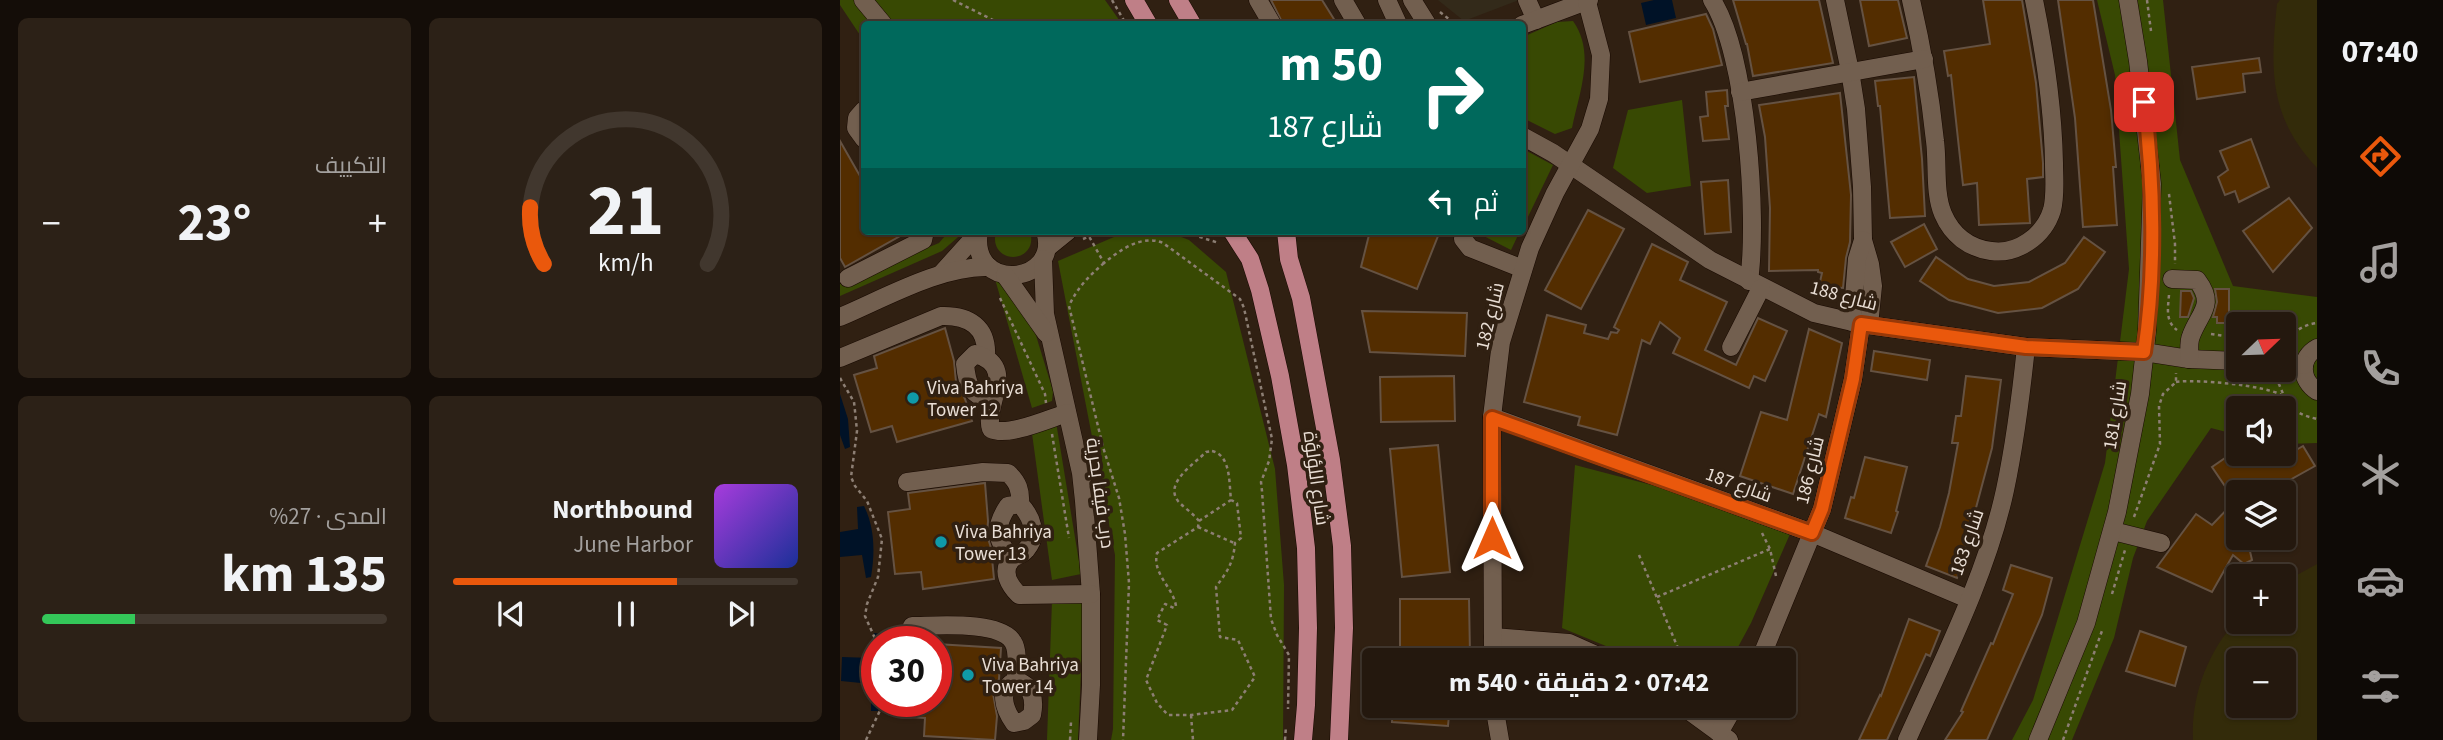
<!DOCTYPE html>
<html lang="ar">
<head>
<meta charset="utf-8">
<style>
	body { margin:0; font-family:"Source Sans 3",Cairo,sans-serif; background:#2c2117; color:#f1f3f6; direction:rtl; height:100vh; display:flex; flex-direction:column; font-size:26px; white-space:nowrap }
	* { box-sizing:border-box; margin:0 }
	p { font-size:23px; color:#a3a09e }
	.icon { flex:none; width:38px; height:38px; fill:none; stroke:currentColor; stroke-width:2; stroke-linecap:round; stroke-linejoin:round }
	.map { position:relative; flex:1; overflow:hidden; direction:ltr }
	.sheet { display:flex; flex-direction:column; gap:18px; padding:18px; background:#140d08; width:840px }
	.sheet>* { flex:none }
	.top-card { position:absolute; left:21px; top:21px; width:665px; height:214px; border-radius:7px; box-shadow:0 2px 5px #0004,0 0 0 2px #41372e; direction:rtl; background:#00695c; color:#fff; overflow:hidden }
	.needle { width:46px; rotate:67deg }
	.controls { position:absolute; left:1386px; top:312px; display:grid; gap:14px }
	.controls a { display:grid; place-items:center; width:70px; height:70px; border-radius:7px; background:#24180e; box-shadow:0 2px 5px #0004,0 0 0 2px #41372e; font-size:35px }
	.speed { position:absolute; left:21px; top:626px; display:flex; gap:14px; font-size:35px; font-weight:700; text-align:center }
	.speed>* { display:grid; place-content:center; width:91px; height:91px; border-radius:50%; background:#24180e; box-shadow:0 2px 5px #0004,0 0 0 2px #41372e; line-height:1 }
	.speed .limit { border:10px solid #d22; background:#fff; color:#111 }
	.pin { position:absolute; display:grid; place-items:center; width:60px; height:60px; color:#fff; margin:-30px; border-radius:14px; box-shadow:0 4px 10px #0006 }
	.me { position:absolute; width:77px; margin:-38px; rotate:0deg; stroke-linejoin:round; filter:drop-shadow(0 0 5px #0008) }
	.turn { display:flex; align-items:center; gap:24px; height:147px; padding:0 28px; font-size:32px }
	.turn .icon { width:91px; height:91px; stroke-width:2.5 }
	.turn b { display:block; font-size:49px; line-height:60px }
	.then { display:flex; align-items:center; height:66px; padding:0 28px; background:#0003; gap:14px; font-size:26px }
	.big { font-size:52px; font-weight:700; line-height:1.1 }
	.sheet .card { flex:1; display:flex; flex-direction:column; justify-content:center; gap:10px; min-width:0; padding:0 24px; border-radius:10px; background:#2c2117 }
	.sheet .dial { align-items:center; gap:0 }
	.dial svg { height:182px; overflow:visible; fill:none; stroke:#41372e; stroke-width:7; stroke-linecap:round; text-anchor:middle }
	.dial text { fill:#f1f3f6; stroke:none }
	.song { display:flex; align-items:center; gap:21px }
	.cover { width:84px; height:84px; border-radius:10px; background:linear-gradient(135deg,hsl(280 70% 55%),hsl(230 70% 35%)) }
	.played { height:7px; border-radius:4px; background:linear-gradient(90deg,#ea580c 65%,#41372e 65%) }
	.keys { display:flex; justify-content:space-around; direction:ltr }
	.heat { display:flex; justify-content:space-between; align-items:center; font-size:38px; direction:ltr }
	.charge { height:10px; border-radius:5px; background:linear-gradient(90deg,#34c759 27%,#41372e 0) }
	.sheet .tiles { flex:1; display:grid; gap:18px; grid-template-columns:repeat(2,1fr) }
	.trip { position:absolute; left:522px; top:648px; width:434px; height:70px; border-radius:7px; background:#24180e; box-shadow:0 2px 5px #0004,0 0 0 2px #41372e; font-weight:700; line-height:70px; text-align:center; direction:rtl }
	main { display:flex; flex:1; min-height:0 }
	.menu { display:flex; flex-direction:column; width:126px; justify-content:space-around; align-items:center; background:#0e0a06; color:#a3a09e }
	.menu .icon { width:49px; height:49px }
	.menu .on { color:#ea580c }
	.menu b { font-size:32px; color:#f1f3f6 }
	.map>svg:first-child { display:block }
	.education { fill:#332a1a }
	.green { fill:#384903; fill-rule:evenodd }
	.sand { fill:#332b0a; fill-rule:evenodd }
	.water { fill:#001227 }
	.building { fill:#532d00; stroke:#655242; stroke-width:2 }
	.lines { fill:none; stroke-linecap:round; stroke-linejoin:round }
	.minor-casing { stroke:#180900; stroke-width:19 }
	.major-casing { stroke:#180900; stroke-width:19 }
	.path { stroke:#8d7f74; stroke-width:2.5; stroke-dasharray:3.5 3.5; stroke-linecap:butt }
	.minor { stroke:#725f4f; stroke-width:18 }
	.major { stroke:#bf7f87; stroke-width:18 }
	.route-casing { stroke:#983908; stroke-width:18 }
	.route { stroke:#ea580c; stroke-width:12 }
	.culture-dot { fill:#0f9aa8; stroke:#302012; stroke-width:2.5 }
	.labels { text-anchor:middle; stroke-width:7; stroke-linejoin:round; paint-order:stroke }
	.street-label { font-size:19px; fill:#e9ded5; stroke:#302012 }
	.poi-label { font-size:19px; fill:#e9ded5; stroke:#302012; text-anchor:start }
</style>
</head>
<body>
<main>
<nav class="menu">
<b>07:40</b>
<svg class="icon on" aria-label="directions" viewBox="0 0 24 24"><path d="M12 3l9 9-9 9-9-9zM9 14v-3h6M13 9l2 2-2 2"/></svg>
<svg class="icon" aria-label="music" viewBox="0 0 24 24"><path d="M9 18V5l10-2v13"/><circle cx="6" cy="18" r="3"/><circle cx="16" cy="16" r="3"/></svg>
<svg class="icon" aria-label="phone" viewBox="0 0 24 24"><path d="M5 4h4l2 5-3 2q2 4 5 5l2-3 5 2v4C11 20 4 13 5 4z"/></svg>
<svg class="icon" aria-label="climate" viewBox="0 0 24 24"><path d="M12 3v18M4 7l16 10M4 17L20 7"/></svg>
<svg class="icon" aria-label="car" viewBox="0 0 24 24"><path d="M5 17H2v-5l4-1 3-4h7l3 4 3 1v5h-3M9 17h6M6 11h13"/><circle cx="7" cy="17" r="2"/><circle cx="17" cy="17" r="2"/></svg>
<svg class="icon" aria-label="filters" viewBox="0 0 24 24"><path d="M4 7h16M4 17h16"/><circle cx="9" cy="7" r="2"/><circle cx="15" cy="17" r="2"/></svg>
</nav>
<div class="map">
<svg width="1477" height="740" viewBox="0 0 1477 740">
	<rect width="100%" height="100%" fill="#302012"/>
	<path class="education" d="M598 0H679L624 21Z"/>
	<g class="green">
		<path d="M0 0H15L34 24H24V41L0 5Z"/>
		<path d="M33 0H265L282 24H51Z"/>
		<path d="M1257 0H1323L1340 160 1393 286 1477 297V443L1444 444V408H1398V435L1371 428 1307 521 1293 558 1274 638 1232 740H1172L1193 700 1265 463 1289 269 1275 75ZM1398 324H1444V369H1398Z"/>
		<path d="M733 21C756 53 739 93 732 128L715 134 683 118V37L717 22Z"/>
		<path d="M842 100 851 186 807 193 773 168 788 110Z"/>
		<path d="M683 149 713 165 683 227Z"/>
		<path d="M107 231H125L102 251 0 296V284L99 243 105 236Z"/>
		<path d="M156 231H190C200 265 147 266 156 231Z"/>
		<path d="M288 231H326L349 240 386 272 435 469 444 585 443 740H271L273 729 275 555 218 261Z"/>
		<path d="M634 231H680L671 250Z"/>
		<path d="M155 279 172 292 190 316 213 391 212 401 192 408Z"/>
		<path d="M216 422 241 574 212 580 191 426Z"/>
		<path d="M735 465 846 494 950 534 911 623 891 660H793L778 651 722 628Z"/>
		<path d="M212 601 244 602 238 740H207Z"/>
	</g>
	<g class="sand">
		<path d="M1440 0H1477V168C1429 117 1430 70 1437 4Z"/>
		<path d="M1477 564V740H1353C1351 695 1368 651 1398 619V621H1444V582ZM1398 660H1444V705H1398Z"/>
	</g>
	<g class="water">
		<path d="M814 0H832L836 18 806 25 801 3Z"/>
		<path d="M0 394 8 419 10 447 5 449 0 435Z"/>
		<path d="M24 506C35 528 35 553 31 577L26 578 22 555 0 557V532L18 529 17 507Z"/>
		<path d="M34 633 41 634 44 642H37V702H41L38 711H31V684L1 681 2 657 32 658Z"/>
	</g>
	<g class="building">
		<path d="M431 0H482L497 24H443Z"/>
		<path d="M893 0H979L993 63 913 76 907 44H906Z"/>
		<path d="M1020 0H1058L1067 38 1029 46Z"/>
		<path d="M1143 0H1182L1196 83 1203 163V177L1187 179 1190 223 1139 225 1137 183 1123 185 1111 75 1108 76 1104 51 1150 44Z"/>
		<path d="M1218 0H1253L1271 110 1276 167H1273L1277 225 1243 227 1235 118Z"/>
		<path d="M866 14 873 29 882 65 800 82 789 32Z"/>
		<path d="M1419 58 1421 72 1403 74 1405 92 1357 99 1352 67Z"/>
		<path d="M1074 77 1082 159 1085 216 1050 218 1040 106H1038L1035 81Z"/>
		<path d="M887 90 888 106H885L889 139 863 141 860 117 868 116 866 92Z"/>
		<path d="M1000 93 1011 195 1010 242 1006 258 1003 288 979 286 982 273 978 272V270L929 271 930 208 925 137 919 105Z"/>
		<path d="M1411 139 1429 187 1399 202 1395 191 1385 195 1378 177 1388 170 1380 151Z"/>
		<path d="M0 141 24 183V231H69L5 267 0 258Z"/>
		<path d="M888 180 891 232 865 234 861 182Z"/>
		<path d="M1449 198 1472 228 1433 272 1403 231Z"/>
		<path d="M748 210 784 229 741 309 705 290Z"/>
		<path d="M1084 224 1097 249 1065 267 1051 242Z"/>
		<path d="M530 231H600L577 289 521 267Z"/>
		<path d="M1244 237 1265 252 1238 289 1202 308 1158 313 1109 300 1080 281 1096 257 1128 279 1154 286 1189 282 1225 263Z"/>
		<path d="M812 244 848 262 840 280 887 302 865 350 896 365 918 318 947 331 925 381 914 376 909 388 833 353 840 338 820 322 810 344 802 340 777 435 738 425 740 417 684 402 707 315 746 325 744 333 768 339 771 332 777 333 779 330 774 327Z"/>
		<path d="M1375 289H1389V323H1377V317H1373L1377 302Z"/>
		<path d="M1341 291H1351L1354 298 1348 317H1340Z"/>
		<path d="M522 311 627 313 625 356 530 352Z"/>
		<path d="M105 328 114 361 116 382 125 399 132 421 57 442 52 426 31 432 14 375 37 368 34 356Z"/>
		<path d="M969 329 1002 343 986 417 979 414 953 494 900 476 921 412 947 420Z"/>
		<path d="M1034 351 1090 360 1087 380 1031 371Z"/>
		<path d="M614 376 615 421 541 422 540 377Z"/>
		<path d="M1126 376 1161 380 1152 448 1125 549 1127 550 1117 578 1086 566 1100 527 1109 493 1118 443H1112L1116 416H1121Z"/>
		<path d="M598 445 610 572 562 577 550 449Z"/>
		<path d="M1463 446 1475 466 1441 485 1446 492H1398V540L1409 547 1412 560 1404 564 1393 555 1372 592 1317 567 1356 514 1372 525 1395 501 1372 467 1391 454 1397 464 1411 453H1422L1430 465Z"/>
		<path d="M1025 457 1067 467 1056 511 1058 512 1051 533 1005 518 1011 497 1014 498Z"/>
		<path d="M145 483 148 521 147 535 151 548 154 579 83 589 81 572 55 574 48 512 70 509 68 493Z"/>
		<path d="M1171 565 1212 578 1202 615 1147 740H1105L1123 712 1121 711 1151 643 1153 644 1173 594 1163 590Z"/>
		<path d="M560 599H629L630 655 560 654Z"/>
		<path d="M1069 619 1100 631 1090 656 1086 654 1047 740H1019L1040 695 1041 696Z"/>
		<path d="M1300 631 1346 647 1335 686 1286 671Z"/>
		<path d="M96 644 161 648 159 679 153 693 157 716 155 740 84 736 85 718 55 716 56 702H96Z"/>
		<path d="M553 705H610L608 726 552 722Z"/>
	</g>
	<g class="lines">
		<defs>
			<g id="minor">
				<path d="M23 0 43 24"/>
				<path d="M418 0 432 24"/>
				<path d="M503 0 517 24"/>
				<path d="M547 0 558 24"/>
				<path d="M572 0 587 24"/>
				<path d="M687 0 696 20"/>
				<path d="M872 0C907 55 918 217 909 281"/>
				<path d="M995 0 1010 71 1016 109 1022 187 1023 240 1030 264 1033 286 1029 325"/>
				<path d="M1071 0C1082 47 1090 93 1095 141 1098 164 1094 193 1103 214 1112 235 1129 248 1151 251 1177 255 1204 236 1212 210 1216 195 1214 178 1214 163 1213 108 1205 54 1194 0"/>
				<path d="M682 25 749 0"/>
				<path d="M900 92 1084 59"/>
				<path d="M24 110 17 118 16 128 24 139"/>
				<path d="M682 136 713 153 870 260 974 313 1021 324 1186 347 1304 352 1349 359 1398 361"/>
				<path d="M139 231C128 294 222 285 205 231"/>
				<path d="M624 231 623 239 630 248 683 269"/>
				<path d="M207 248 228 231"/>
				<path d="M203 259 205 314 241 473 244 501 251 594V685L248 740"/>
				<path d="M101 274 138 233"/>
				<path d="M165 275 206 333"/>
				<path d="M8 278 83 240 85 231"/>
				<path d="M1332 279 1357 280C1376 305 1360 312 1351 336 1348 343 1350 352 1349 359"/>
				<path d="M0 317C43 299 102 265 149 267"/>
				<path d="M1012 322 1017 259 1023 240"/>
				<path d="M891 347 921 288"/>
				<path d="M1477 348C1459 358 1460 380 1477 391"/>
				<path d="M0 358 101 316C129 315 148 327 146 357"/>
				<path d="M1444 364 1464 365"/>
				<path d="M153 402C131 395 127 386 125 364L135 354C179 366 143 405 151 429 168 437 208 419 227 413"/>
				<path d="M652 417 972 533 1128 599"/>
				<path d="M67 482 143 472 168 473C178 482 181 491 180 504 192 517 199 535 186 550 182 555 176 555 172 559 160 571 170 586 179 595L251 594"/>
				<path d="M1273 531 1321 543"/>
				<path d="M172 559C155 540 154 527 168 506L180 504"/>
				<path d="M72 626C95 626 160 620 173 642 179 651 176 670 176 681"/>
				<path d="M653 637 729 643 767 660"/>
				<path d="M653 660 652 417 661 342 690 248 715 193 750 129 759 99 761 55 747 2"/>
				<path d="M920 660 982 509 1013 379 1021 324"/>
				<path d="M176 681C193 685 195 700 192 715L184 721 174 723C164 709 157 688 176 681Z"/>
				<path d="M654 705 660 740"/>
				<path d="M841 705 889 740"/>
				<path d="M879 733 895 705"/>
				<path d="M1067 740C1102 662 1147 574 1165 490 1175 443 1181 395 1186 347"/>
				<path d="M1198 740 1246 623 1277 512 1300 394 1307 331 1312 184 1298 61 1288 0"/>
			</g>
			<g id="major">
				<path d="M294 0 308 24"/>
				<path d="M338 0 352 24"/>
				<path d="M392 231 410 259 420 290 440 376 456 465 466 548 468 628 466 705 463 740"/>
				<path d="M446 231 449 259 461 298 491 460 502 546 504 628 499 740"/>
			</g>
		</defs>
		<use href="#minor" class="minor-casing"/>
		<use href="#major" class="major-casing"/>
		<g class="path">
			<path d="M113 0 161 24"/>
			<path d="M272 0 286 24"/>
			<path d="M1307 0 1311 31"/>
			<path d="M600 12 615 24"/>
			<path d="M1329 194 1335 244V264"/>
			<path d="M246 231 264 263C280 250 302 234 323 243L400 299 404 308 432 439 429 461 421 482 422 491 431 619 437 635 449 655 448 709"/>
			<path d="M347 231 350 234 379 243"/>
			<path d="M243 239 263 231"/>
			<path d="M264 263C249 276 237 288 229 306L263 447 279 498 285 534 289 583 283 740"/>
			<path d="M1329 295C1328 308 1325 321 1337 330"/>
			<path d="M160 298 205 394 206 403"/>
			<path d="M1371 334 1398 338"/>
			<path d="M1444 344C1453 332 1462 325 1477 323"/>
			<path d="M1436 377 1444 396"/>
			<path d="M0 378 14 402 15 411 17 431 11 477 15 486 27 501 42 539 38 577 27 604 25 616 37 643"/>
			<path d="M1336 382C1353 379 1428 385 1443 396 1445 398 1447 402 1449 404 1457 414 1465 416 1477 419"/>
			<path d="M212 434 229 538"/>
			<path d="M372 451C391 455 389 483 391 500L397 503 401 538 395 543C393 564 388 570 376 587L380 637 398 640 415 677 392 710 351 715H328L317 703 306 680 327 625 317 620 325 604 334 608 336 606C333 587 312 574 317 553L358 527 359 521C353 513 344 508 338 501 324 483 354 464 366 452Z"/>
			<path d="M1294 517 1320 444 1319 406 1323 394 1336 382V373"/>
			<path d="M359 521 391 500"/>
			<path d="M358 527 394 543"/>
			<path d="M922 533 930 549 936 576"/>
			<path d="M799 555 843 660"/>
			<path d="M1272 594 1285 550"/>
			<path d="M817 597 930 549"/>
			<path d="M351 715 353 740"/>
			<path d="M26 740 44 702"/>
			<path d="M230 740 231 722"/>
			<path d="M445 740 446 726"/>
			<path d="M1223 740 1263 628"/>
		</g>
		<use href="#minor" class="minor"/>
		<use href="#major" class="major"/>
	</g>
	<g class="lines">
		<defs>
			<path id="route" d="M652 538V418L972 533 982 509 1013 379 1021 324 1186 347 1304 352C1316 273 1314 182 1304 102"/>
		</defs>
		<use href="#route" class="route-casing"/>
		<use href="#route" class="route"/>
	</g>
	<g class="culture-dot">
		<circle cx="73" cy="398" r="7"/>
		<circle cx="101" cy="542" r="7"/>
		<circle cx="128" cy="675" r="7"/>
	</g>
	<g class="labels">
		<g class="street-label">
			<text transform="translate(1004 295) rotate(15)" y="7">شارع 188</text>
			<text transform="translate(649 316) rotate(-76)" y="7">شارع 182</text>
			<text transform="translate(1274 415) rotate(-81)" y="7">شارع 181</text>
			<text transform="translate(969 470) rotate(-76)" y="7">شارع 186</text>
			<text transform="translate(477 478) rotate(82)" y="7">شارع اللؤلؤة</text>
			<text transform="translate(899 484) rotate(20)" y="7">شارع 187</text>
			<text transform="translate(261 493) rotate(82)" y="7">درب فيفا بحرية</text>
			<text transform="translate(1126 542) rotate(-71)" y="7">شارع 183</text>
		</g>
		<g class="poi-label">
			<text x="87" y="394">Viva Bahriya<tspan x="87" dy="22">Tower 12</tspan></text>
			<text x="115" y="538">Viva Bahriya<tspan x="115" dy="22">Tower 13</tspan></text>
			<text x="142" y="671">Viva Bahriya<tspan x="142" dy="22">Tower 14</tspan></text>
		</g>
	</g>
</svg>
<div class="controls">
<a><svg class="needle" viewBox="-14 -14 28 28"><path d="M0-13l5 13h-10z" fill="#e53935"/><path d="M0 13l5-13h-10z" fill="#a3a09e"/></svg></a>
<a><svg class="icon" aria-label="sound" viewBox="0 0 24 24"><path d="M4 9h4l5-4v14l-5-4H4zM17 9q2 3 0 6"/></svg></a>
<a><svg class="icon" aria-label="layers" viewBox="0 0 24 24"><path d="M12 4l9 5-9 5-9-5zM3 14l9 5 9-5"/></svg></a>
<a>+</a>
<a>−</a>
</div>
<div class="speed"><div class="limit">30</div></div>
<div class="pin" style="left:1304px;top:102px;background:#d93025"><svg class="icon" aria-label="arrive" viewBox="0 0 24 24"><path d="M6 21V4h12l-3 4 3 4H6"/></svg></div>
<svg class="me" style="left:652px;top:538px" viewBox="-20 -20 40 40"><path d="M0-17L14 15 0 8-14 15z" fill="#ea580c" stroke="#fff" stroke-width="4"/></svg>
<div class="trip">07:42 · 2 دقيقة · 540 m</div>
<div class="top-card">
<div class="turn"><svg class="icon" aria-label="right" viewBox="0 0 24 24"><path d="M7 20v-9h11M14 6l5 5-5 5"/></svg><div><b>50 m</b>شارع 187</div></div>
<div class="then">ثم<svg class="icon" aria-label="left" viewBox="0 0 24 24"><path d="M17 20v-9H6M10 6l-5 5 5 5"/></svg></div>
</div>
</div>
<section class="sheet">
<div class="tiles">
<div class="card dial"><svg viewBox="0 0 100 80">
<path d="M14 69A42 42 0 1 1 86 69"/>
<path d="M14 69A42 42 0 0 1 8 44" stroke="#ea580c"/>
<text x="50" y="56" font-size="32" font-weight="700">21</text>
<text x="50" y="72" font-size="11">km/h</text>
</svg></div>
<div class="card"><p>التكييف</p>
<div class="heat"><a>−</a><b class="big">23°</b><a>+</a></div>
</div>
<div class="card">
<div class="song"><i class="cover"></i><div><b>Northbound</b><p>June Harbor</p></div></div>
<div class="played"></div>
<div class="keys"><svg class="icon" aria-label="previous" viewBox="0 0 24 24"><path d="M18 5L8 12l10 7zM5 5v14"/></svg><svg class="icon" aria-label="pause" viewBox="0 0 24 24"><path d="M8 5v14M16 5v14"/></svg><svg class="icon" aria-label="next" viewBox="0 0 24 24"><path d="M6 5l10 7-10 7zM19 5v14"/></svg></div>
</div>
<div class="card"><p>المدى · 27%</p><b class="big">135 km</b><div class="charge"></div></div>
</div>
</section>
</main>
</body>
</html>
